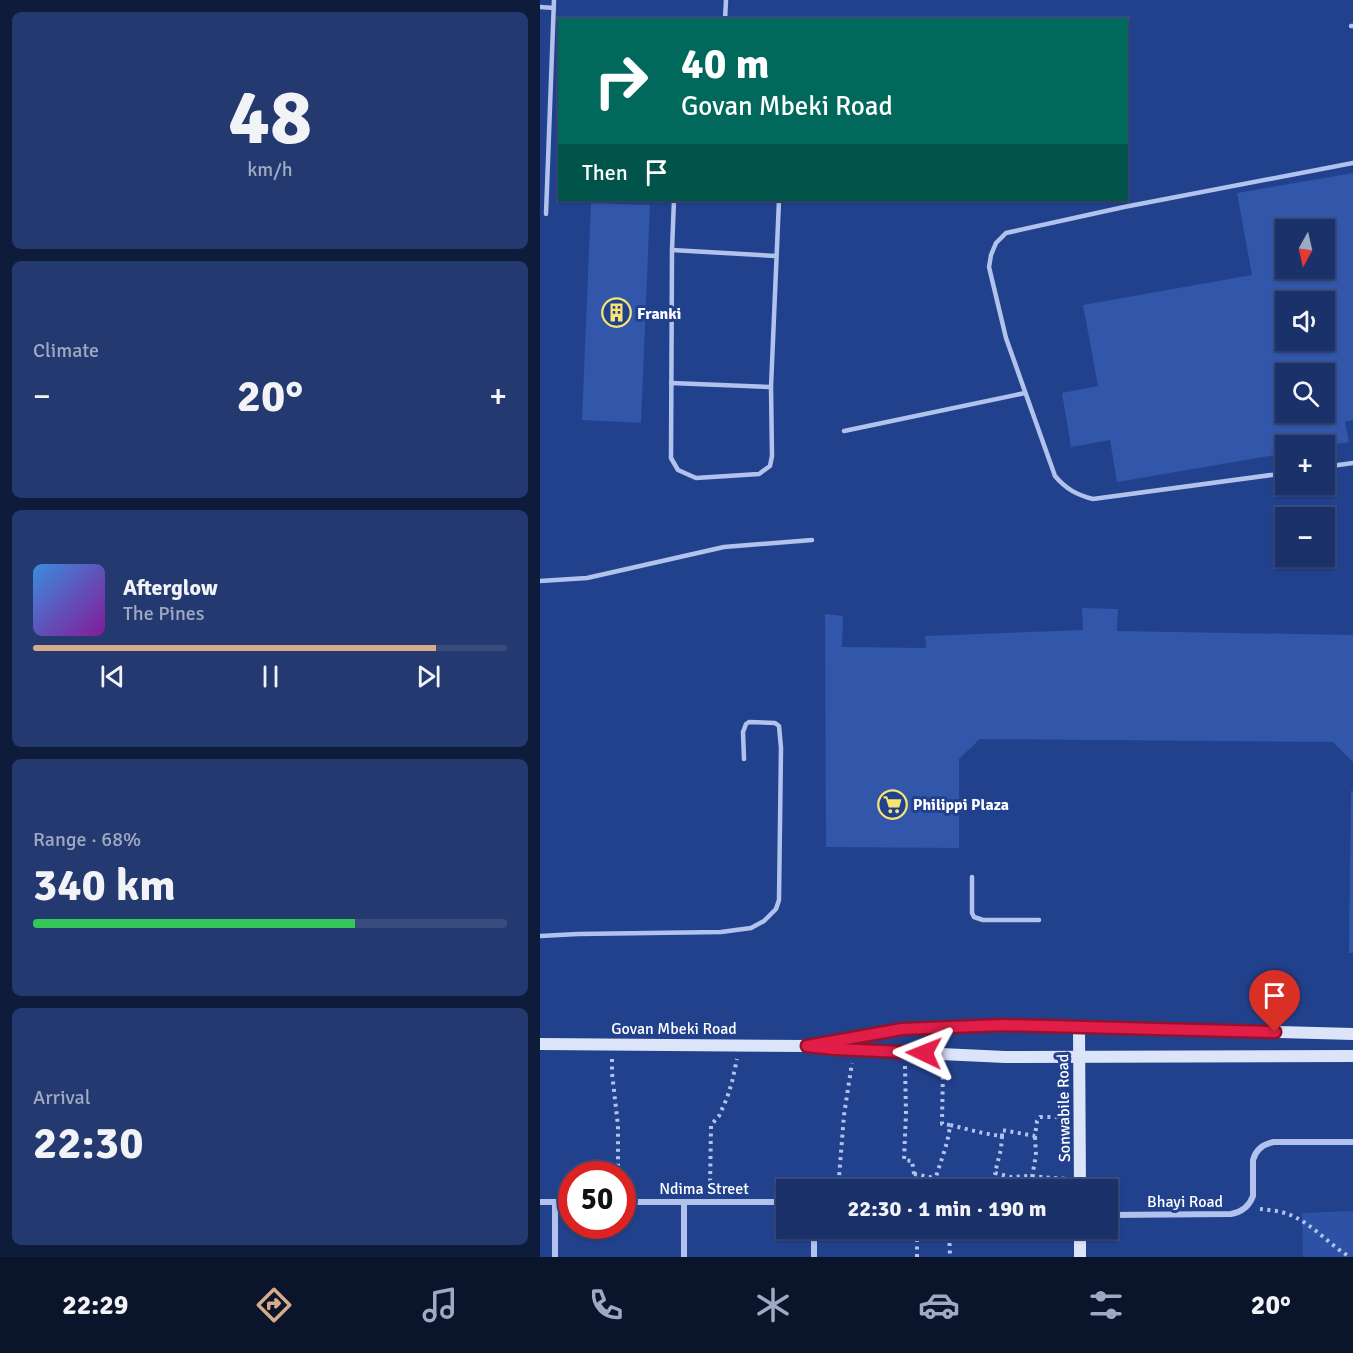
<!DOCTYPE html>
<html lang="en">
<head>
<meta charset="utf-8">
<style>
	body { margin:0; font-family:Signika,sans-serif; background:#233970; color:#f1f3f6; height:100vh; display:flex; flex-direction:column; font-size:22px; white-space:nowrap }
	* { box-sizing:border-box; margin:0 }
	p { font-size:20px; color:#9fa9c1 }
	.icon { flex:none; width:33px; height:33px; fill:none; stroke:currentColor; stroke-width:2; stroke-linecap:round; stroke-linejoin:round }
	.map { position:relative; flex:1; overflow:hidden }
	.details { display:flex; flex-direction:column; gap:12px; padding:12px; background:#0e1b3a; width:540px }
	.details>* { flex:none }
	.guide { position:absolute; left:18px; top:18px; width:570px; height:183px; border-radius:0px; box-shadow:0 2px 4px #0004,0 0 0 2px #384c7e; background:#00695c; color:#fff; overflow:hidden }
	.needle { width:39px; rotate:188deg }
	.tools { position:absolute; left:735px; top:219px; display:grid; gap:12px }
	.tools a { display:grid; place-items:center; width:60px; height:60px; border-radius:0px; background:#1a316a; box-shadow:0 2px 4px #0004,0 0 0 2px #384c7e; font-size:30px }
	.speed { position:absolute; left:18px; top:1161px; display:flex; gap:12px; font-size:30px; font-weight:700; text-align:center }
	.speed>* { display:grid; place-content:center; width:78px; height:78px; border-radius:50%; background:#1a316a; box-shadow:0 2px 4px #0004,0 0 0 2px #384c7e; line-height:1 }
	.speed .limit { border:9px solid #d22; background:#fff; color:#111 }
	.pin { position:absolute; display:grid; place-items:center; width:51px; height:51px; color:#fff; margin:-62px -26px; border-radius:50% 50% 50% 0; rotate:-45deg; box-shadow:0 0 6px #0007 }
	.pin .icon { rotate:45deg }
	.me { position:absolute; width:66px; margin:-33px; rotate:272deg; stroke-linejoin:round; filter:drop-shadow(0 0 4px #0008) }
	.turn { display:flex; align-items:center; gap:21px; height:126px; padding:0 24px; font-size:27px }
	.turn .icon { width:78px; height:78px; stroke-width:2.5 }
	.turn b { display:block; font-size:42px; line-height:51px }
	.then { display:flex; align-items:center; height:57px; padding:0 24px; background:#0003; gap:12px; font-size:22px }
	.big { font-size:45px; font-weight:800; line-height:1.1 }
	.details .card { flex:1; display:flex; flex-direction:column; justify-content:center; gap:9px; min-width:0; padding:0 21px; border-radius:9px; background:#233970 }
	.details .dial { align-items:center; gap:0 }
	.dial b { font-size:78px; line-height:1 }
	.song { display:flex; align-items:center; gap:18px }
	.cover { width:72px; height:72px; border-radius:9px; background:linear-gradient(135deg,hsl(210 70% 55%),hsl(290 70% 35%)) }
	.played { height:6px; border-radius:3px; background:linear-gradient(90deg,#d6ab8b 85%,#384c7e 85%) }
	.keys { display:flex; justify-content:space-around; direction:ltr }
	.heat { display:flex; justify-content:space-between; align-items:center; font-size:33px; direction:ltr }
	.charge { height:9px; border-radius:4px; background:linear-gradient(90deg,#34c759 68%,#384c7e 0) }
	.trip { position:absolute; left:236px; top:1179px; width:342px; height:60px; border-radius:0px; background:#1a316a; box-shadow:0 2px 4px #0004,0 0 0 2px #384c7e; font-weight:800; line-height:60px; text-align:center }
	.menu { display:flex; height:96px; justify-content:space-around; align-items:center; background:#0a142a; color:#9fa9c1 }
	.menu .icon { width:42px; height:42px }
	.menu .current { color:#d6ab8b }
	.menu b { font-size:27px; color:#f1f3f6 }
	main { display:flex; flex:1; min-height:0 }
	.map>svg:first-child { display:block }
	.green { fill:#2c51a5 }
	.building { fill:#3256aa; fill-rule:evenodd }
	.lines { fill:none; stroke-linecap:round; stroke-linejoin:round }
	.path { stroke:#b1c3ec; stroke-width:4; stroke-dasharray:3 4.5; stroke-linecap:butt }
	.lane { stroke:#b1c3ec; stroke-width:4.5 }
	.street { stroke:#b1c3ec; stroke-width:6 }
	.secondary { stroke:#dce4f9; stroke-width:12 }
	.route-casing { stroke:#92132f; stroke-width:15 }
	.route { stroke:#e11d48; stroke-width:10 }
	.labels { text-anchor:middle; stroke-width:6; stroke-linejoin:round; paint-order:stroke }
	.poi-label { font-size:16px; font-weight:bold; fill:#fff; stroke:#22418d; text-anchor:start }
	.street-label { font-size:16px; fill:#fff; stroke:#22418d }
</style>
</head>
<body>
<main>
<section class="details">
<div class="card dial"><b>48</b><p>km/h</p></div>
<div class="card"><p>Climate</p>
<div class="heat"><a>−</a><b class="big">20°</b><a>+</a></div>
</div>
<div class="card">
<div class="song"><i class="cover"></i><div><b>Afterglow</b><p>The Pines</p></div></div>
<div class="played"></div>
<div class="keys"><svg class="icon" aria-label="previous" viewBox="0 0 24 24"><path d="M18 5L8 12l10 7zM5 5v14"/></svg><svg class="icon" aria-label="pause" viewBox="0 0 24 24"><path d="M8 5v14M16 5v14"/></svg><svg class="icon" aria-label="next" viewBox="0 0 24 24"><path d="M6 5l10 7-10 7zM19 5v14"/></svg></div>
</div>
<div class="card"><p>Range · 68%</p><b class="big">340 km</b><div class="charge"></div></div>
<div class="card"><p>Arrival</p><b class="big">22:30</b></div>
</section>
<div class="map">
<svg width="813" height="1257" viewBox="0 0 813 1257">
	<rect width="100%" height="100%" fill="#22418d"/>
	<path class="green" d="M813 1211V1257H763L762 1213Z"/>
	<g class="building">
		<path d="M813 173V420L805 422 809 442 784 446H746V453L577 482 570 440 531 447 522 393 558 386 543 305 712 275 697 193ZM746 230H784V268H746ZM746 302H784V340H746ZM746 374H784V412H746Z"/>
		<path d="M51 203 110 205 101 423 42 420Z"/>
		<path d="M542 608 578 609 577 631 813 635V762L793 742 440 739 419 759V848L286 847 285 614 303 616 302 647 386 648 385 636 543 630Z"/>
		<path d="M811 791H813V953H809Z"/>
	</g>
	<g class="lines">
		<g class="path">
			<path d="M72 1059V1073L78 1126V1174"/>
			<path d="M365 1066 366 1113 364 1160 372 1161 374 1174 369 1190"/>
			<path d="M403 1069 402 1124 410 1125"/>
			<path d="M462 1136 461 1149 455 1173 471 1177 489 1176 527 1179"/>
			<path d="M374 1174 395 1178"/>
			<path d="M492 1177 496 1155 495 1136"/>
			<path d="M170 1189 171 1125 179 1116 187 1098 192 1082 197 1059"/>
			<path d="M298 1190 304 1115 312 1063"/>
			<path d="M393 1190C397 1167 408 1148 410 1125 427 1129 444 1134 462 1136V1130L495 1136 497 1121 500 1117H526"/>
			<path d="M720 1209C729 1210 740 1211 748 1214 772 1223 788 1244 810 1257"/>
			<path d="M361 1228V1230L377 1233"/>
			<path d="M409 1228 410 1257"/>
			<path d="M505 1228 513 1231 525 1232"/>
			<path d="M377 1257V1233H383V1228"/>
		</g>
		<g class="lane">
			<path d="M0 7 14 8"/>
			<path d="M185 20 186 0"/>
			<path d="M811 26H813"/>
			<path d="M134 200 132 250 131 458 138 470 156 478 219 474 230 466 232 456 231 387 239 200"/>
			<path d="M6 214 14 0"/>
			<path d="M132 250 236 256"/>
			<path d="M131 383 231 387"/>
			<path d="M304 431 485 393"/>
			<path d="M784 467 813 463"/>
			<path d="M746 473 553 499C537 495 526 489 515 476L466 338 449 267 451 255 456 243 466 233 584 207 813 163"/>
			<path d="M0 581 47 578 184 547 272 540"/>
			<path d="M432 877V913L434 917 443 920H499"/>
			<path d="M0 936 38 934 181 932 211 928 224 921 236 909 239 900 241 748 239 726 235 723 209 722 206 724 203 732 204 759"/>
		</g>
		<g class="street">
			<path d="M0 1202H32"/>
			<path d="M82 1202H246"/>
			<path d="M567 1215 691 1214C702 1212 709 1207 713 1196V1160C716 1149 723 1144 734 1142H813"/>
			<path d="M15 1257V1202"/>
			<path d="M144 1257V1202"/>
			<path d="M274 1257V1228"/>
		</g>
		<g class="secondary">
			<path d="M539 1027 540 1190"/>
			<path d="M280 1043 362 1029 463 1025 813 1034"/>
			<path d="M0 1044 267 1046 295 1049 465 1057 813 1056"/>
			<path d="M540 1257V1228"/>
		</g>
	</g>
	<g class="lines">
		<defs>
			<path id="route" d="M384 1053 295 1049 267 1046 362 1029 463 1025 735 1032"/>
		</defs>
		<use href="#route" class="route-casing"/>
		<use href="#route" class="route"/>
	</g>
	<defs>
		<symbol id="building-ring" viewBox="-11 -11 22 22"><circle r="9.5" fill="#22418d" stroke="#f8e473" stroke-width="1.5"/><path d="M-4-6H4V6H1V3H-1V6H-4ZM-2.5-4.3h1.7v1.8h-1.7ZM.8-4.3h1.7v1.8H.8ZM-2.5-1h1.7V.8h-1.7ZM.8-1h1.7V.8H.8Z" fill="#f8e473"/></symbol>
		<symbol id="supermarket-ring" viewBox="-11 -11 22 22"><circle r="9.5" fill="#22418d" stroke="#f8e473" stroke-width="1.5"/><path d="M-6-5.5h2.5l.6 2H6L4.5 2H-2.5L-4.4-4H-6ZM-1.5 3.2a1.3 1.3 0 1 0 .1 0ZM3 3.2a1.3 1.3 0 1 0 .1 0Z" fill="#f8e473"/></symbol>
	</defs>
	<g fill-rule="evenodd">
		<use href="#building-ring" x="60" y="296" width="33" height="33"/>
		<use href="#supermarket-ring" x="336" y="788" width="33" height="33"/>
	</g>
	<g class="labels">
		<g class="poi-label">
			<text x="97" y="319">Franki</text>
			<text x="373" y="810">Philippi Plaza</text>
		</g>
		<g class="street-label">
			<text x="134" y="1034">Govan Mbeki Road</text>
			<text transform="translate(523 1108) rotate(-91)" y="6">Sonwabile Road</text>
			<text x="164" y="1194">Ndima Street</text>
			<text x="645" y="1207">Bhayi Road</text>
		</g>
	</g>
</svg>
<div class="tools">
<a><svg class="needle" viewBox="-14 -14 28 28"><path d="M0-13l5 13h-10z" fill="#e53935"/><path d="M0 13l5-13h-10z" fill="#9fa9c1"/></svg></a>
<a><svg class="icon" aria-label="sound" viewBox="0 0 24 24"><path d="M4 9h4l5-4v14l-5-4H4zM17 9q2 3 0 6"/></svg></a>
<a><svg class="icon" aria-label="search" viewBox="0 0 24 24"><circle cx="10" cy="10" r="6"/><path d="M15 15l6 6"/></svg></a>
<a>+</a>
<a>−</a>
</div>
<div class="speed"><div class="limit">50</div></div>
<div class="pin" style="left:735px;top:1032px;background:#d93025"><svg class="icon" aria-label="arrive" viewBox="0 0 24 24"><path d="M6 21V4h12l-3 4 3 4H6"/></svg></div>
<svg class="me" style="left:384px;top:1053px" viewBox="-20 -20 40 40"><path d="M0-17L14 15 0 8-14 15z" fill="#e11d48" stroke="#fff" stroke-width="4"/></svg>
<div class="trip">22:30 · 1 min · 190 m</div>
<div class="guide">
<div class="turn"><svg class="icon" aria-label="right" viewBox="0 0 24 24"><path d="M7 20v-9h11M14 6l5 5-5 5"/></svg><div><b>40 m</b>Govan Mbeki Road</div></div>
<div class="then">Then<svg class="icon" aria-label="arrive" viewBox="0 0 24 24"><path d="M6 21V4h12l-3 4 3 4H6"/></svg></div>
</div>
</div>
</main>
<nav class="menu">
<b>22:29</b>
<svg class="icon current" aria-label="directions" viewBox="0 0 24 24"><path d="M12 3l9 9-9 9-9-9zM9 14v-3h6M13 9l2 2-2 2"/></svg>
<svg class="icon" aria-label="music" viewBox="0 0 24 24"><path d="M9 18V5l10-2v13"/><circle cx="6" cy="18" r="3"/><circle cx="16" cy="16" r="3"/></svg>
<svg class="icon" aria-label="phone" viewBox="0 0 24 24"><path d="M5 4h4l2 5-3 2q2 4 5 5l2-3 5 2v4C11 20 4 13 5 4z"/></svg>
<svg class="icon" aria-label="climate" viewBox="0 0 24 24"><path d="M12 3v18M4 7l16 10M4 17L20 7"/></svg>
<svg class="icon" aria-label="car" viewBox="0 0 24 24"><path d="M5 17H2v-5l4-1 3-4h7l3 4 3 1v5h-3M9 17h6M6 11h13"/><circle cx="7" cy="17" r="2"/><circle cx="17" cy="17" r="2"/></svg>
<svg class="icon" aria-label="filters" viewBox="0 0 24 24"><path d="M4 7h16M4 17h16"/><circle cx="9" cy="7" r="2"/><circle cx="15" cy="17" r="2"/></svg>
<b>20°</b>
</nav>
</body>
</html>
